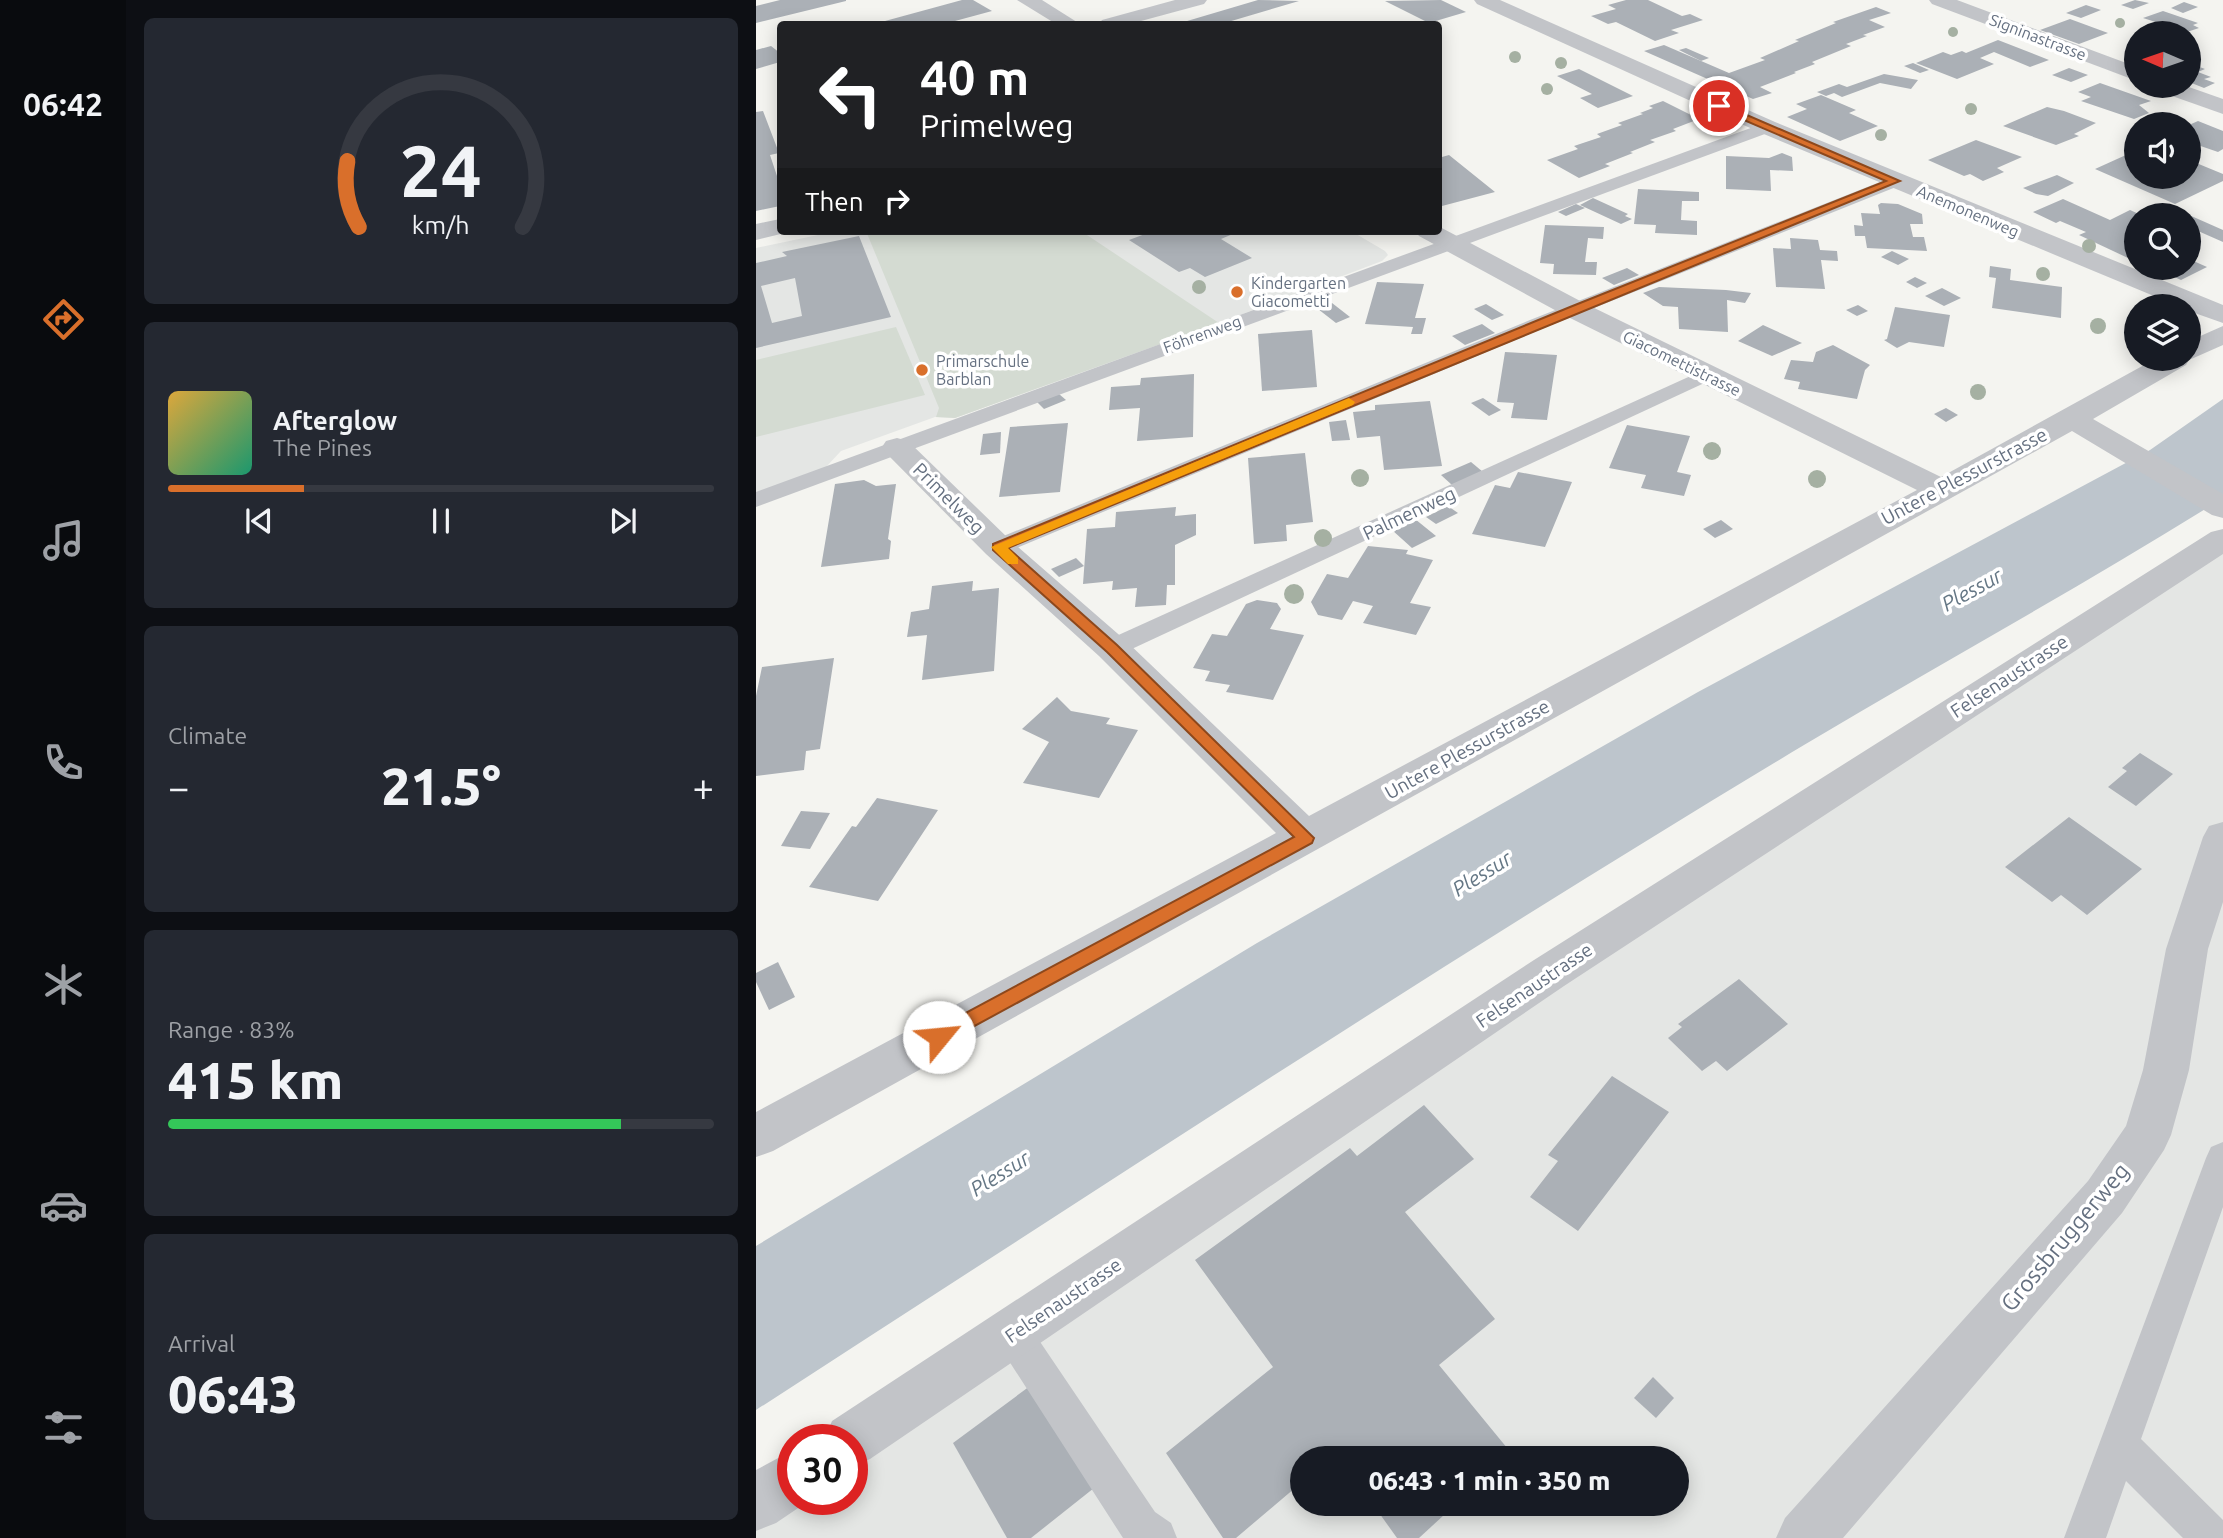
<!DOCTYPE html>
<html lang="en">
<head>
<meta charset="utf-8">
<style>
	body { margin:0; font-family:Ubuntu,sans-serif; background:#242831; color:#f1f3f6; height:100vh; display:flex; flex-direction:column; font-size:26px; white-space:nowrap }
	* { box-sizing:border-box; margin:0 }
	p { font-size:23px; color:#9ea1a6 }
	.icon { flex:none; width:38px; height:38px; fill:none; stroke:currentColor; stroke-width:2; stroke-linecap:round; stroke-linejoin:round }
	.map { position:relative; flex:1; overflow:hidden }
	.panel { display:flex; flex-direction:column; gap:18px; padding:18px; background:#0d0f14; width:630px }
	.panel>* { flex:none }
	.guide { position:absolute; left:21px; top:21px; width:665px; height:214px; border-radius:7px; box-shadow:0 4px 18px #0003; background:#202124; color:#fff; overflow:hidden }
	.needle { width:46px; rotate:272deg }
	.controls { position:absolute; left:1368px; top:21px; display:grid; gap:14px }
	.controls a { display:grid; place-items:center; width:77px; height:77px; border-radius:50%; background:#171b24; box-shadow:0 4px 18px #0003; font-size:35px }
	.speed { position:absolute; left:21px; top:1424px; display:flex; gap:14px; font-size:35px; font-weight:700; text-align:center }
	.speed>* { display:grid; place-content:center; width:91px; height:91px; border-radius:50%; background:#171b24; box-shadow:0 4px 18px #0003; line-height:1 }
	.speed .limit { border:10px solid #d22; background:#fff; color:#111 }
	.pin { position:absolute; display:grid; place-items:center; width:60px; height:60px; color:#fff; margin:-30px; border:4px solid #fff; border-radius:50%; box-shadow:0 2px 7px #0007 }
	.me { position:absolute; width:77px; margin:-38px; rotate:62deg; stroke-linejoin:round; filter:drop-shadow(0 0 5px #0008) }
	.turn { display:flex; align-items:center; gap:24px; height:147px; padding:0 28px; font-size:32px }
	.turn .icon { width:91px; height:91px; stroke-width:2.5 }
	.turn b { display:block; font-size:49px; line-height:60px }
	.then { display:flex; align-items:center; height:66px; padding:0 28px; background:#0003; gap:14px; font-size:26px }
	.big { font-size:52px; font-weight:800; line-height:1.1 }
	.panel .tile { flex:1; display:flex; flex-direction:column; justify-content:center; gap:10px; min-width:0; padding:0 24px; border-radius:10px; background:#242831 }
	.panel .dial { align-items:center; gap:0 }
	.dial svg { height:182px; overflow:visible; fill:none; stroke:#363941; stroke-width:7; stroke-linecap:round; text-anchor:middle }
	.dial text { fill:#f1f3f6; stroke:none }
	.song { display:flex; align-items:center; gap:21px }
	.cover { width:84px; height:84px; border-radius:10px; background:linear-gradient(135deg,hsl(40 70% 55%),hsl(160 70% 35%)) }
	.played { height:7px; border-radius:4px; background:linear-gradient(90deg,#d96f2b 25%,#363941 25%) }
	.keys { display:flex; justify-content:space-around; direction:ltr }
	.heat { display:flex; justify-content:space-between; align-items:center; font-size:38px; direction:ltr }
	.charge { height:10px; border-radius:5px; background:linear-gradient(90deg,#34c759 83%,#363941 0) }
	.trip { position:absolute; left:534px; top:1446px; width:399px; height:70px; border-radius:35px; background:#171b24; box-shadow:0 4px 18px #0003; font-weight:800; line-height:70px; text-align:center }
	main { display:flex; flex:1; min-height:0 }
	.tab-bar { display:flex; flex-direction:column; width:126px; justify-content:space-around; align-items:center; background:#090b0e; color:#9ea1a6 }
	.tab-bar .icon { width:49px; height:49px }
	.tab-bar .current { color:#d96f2b }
	.tab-bar b { font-size:32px; color:#f1f3f6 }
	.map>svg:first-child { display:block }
	.built { fill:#e4e6e4; fill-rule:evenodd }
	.green { fill:#d4dbd2 }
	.water { fill:#bdc5cc }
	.building { fill:#abb0b6; fill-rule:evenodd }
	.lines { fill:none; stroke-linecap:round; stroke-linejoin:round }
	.lane { fill:#c2c4c8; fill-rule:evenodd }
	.street { fill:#c2c4c8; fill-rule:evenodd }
	.tree { fill:#a5b0a2 }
	.route { fill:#d96f2b; stroke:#8d481c; stroke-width:2 }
	.slow { fill:#f59e0b }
	.poi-dot { fill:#d96f2b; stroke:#fff; stroke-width:2.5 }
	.labels { text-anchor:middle; stroke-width:7; stroke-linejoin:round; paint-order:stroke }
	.far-street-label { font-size:16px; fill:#657080; stroke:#fff }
	.far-poi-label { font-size:16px; fill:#657080; stroke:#fff; text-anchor:start }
	.street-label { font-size:19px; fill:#657080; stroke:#fff }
	.water-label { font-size:21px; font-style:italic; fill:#657785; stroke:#fff }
	.near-street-label { font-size:23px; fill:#657080; stroke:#fff }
</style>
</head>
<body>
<main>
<nav class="tab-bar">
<b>06:42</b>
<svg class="icon current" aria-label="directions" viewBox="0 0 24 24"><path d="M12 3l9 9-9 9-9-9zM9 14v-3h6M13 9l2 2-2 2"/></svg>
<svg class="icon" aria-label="music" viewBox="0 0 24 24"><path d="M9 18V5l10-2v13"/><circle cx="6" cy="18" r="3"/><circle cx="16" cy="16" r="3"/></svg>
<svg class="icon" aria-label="phone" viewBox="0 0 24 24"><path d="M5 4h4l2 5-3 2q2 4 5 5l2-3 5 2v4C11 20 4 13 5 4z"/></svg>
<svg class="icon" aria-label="climate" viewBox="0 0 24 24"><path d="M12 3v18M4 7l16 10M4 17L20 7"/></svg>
<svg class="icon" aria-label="car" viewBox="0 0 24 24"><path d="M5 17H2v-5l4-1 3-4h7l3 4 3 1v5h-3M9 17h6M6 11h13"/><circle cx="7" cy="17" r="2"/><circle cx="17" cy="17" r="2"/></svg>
<svg class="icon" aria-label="filters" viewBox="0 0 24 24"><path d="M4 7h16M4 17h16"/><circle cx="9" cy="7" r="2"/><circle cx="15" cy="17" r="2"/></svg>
</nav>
<section class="panel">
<div class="tile dial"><svg viewBox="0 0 100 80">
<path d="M14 69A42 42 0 1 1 86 69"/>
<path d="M14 69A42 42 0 0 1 9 40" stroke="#d96f2b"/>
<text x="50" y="56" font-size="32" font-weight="700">24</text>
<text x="50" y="72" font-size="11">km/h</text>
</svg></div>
<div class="tile">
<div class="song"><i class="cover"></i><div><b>Afterglow</b><p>The Pines</p></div></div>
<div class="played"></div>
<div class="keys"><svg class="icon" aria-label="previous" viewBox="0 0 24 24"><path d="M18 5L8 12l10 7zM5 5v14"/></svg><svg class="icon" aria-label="pause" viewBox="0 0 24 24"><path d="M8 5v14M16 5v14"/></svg><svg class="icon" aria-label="next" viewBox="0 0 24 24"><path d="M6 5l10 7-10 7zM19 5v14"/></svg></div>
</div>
<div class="tile"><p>Climate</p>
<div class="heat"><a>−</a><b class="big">21.5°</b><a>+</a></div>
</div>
<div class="tile"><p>Range · 83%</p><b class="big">415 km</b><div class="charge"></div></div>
<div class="tile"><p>Arrival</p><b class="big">06:43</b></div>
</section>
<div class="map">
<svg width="1467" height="1538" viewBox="0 0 1467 1538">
	<rect width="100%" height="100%" fill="#f4f4f0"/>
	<g class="built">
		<path d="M81 231H595L629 251 632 255 626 261 463 323 199 418 179 417 85 451 70 467 0 493V248Z"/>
		<path d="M1467 539V1538H0V1503L96 1500 95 1440ZM546 1458H920V1503H546Z"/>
	</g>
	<g class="green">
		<path d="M110 231H325L463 323 199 418 180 417 183 408Z"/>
		<path d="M140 327 169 395 0 437V360Z"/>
	</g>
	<path class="water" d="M1467 399V498C1330 584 1187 662 1048 745 693 958 347 1186 0 1410V1246L501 943 942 692 1394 450Z"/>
	<g class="building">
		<path d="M24 0H90V1L0 23V6Z"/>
		<path d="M206 0H217L236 11 188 24H118Z"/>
		<path d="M502 0 543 1 472 22 476 24H421Z"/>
		<path d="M685 0 710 12 673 23 629 1Z"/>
		<path d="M870 0H892L926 16 934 14 947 20 915 30 923 33 899 41 860 22 852 24 835 16 860 9 852 5Z"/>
		<path d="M1379 0 1393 3 1377 9 1365 5Z"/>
		<path d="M1428 2 1442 7 1427 13 1415 8Z"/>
		<path d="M1330 5 1345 10 1325 18 1310 13Z"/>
		<path d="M1120 7 1135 13 1113 20 1129 27 1107 35 1111 36 1090 44 1095 46 1056 62 1059 64 1038 72 1040 73 1004 87 1016 93 997 99 888 51 908 45 973 73 1009 60 1004 58 1043 41 1039 40 1080 23 1077 22Z"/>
		<path d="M1407 11 1442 23 1437 25 1443 28 1431 32 1387 18Z"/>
		<path d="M1314 19 1352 33 1323 44 1284 30Z"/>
		<path d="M1242 40 1293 60 1274 67 1238 52 1224 58 1238 64 1201 79 1160 63 1187 52 1195 55 1206 51 1210 53Z"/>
		<path d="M15 46 24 53V62L0 69V50Z"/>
		<path d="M930 48 953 58 945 61 923 50Z"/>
		<path d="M1157 63 1173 70 1164 73 1148 66Z"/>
		<path d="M1433 63 1449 69 1442 72 1455 77 1448 79 1459 83 1448 88 1433 82Z"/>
		<path d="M1313 68 1332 75 1315 82 1296 75Z"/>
		<path d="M823 69 877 96 842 108 824 98 836 94 801 76Z"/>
		<path d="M1128 74 1162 80 1155 89 1124 83 1086 97 1078 93 1070 96 1061 92 1083 84 1091 87Z"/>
		<path d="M1344 83 1395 101 1383 105 1393 113 1378 119 1325 101 1335 97 1322 92Z"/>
		<path d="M1065 95 1100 110 1093 113 1122 126 1084 141 1031 117 1051 109 1040 104Z"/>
		<path d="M907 101 943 119 917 129 920 131 894 140 899 142 874 152 877 153 849 164 854 166 823 178 791 160 822 149 818 146 845 137 841 134 866 125 862 123 887 114 884 113 897 108 893 106Z"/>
		<path d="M1291 107 1308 111 1340 123 1318 134 1323 136 1300 145 1247 126Z"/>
		<path d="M7 111 23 153 14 155 24 185V206L0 211V112Z"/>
		<path d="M1442 121 1467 131V149L1462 152 1433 142V125Z"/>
		<path d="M1220 140 1266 157 1241 168 1248 172 1227 181 1214 174 1208 176 1172 160Z"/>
		<path d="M1381 150V177H1433V160L1467 174V181L1419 204 1339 169Z"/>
		<path d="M1026 153 1036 157 1037 171 1014 170 1015 191 970 189V156L1013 158Z"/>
		<path d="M682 154 686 157 693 155 739 192 686 206 682 203Z"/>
		<path d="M1301 175 1318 183 1292 196 1280 194 1267 188Z"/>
		<path d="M882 189 943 192V201H926L925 220 941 221V235L899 233 900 225 878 224Z"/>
		<path d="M837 198 872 214 869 216 876 219 865 224 824 205Z"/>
		<path d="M1307 199 1354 220 1374 210 1385 215H1381V259L1372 258 1323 235 1330 232 1304 221 1300 223 1277 212Z"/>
		<path d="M1125 203 1142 204 1166 214 1167 224H1154L1157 237H1168L1171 251 1111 248 1109 236H1099L1098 225 1107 226 1105 213 1124 214 1122 205Z"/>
		<path d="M820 204 829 208 810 216 802 212Z"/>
		<path d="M1433 215 1467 230V242L1433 227Z"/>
		<path d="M789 225 848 227 847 239 832 238 829 262H841L840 275 797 274 798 264 784 263Z"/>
		<path d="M397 231H484L465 239 496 258 449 277 434 268 423 272 373 240Z"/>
		<path d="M103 236 135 317 0 348V263L31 256 26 252ZM39 278 46 316 16 323 5 286Z"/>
		<path d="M1034 238 1062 240 1064 250 1081 251 1082 261 1065 260 1069 289 1020 287 1017 248 1035 249Z"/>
		<path d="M1136 251 1153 259 1142 265 1125 257Z"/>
		<path d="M1433 259 1451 267 1425 280 1399 268H1433Z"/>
		<path d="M1234 266 1255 269 1254 280 1306 287 1305 318 1236 308 1240 278 1233 277Z"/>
		<path d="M871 268 883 275 858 285 846 278Z"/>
		<path d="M1159 277 1171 283 1161 288 1150 282Z"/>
		<path d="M621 282 668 284 659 318H670L666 334H655L657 327 609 324Z"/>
		<path d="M903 287 970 290 995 293 989 303 971 300 972 332 923 329 922 307 907 306 887 293Z"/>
		<path d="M1186 288 1205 298 1188 306 1169 296Z"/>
		<path d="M576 303 594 317 580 323 562 309Z"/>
		<path d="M730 304 748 315 736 320 718 309Z"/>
		<path d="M1102 305 1112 311 1101 316 1090 310Z"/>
		<path d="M1139 307 1194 315 1188 347 1153 342 1141 348 1128 340 1131 339Z"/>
		<path d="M726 324 739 333 709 345 696 336Z"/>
		<path d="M1007 325 1046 343 1016 356 982 341Z"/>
		<path d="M556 330 561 387 506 391 502 334Z"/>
		<path d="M1077 345 1114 365 1109 370 1101 399 1042 389 1044 382 1028 379 1035 360 1057 362 1060 352Z"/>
		<path d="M749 352 801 355 791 420 755 418 758 403 741 402Z"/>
		<path d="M438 374 437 437 381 441 384 408 353 410 355 387 384 385 385 378Z"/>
		<path d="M303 394 310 400 288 409 281 402Z"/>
		<path d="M727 398 745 410 733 416 715 403Z"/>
		<path d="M674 401 686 466 628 470 624 436 601 438 597 412 619 410V405Z"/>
		<path d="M1190 408 1202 415 1190 422 1178 414Z"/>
		<path d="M590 420 594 440 576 441 573 422Z"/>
		<path d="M312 423 304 492 243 497 254 427Z"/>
		<path d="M871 425 934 436 921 472 935 475 928 496 885 488 890 475 853 468Z"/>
		<path d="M245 432 244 453 224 455 227 434Z"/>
		<path d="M549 453 557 522 530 525 531 541 498 544 492 458Z"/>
		<path d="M715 462 727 472 696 485 685 475Z"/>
		<path d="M762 472 816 482 789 547 716 534 739 485 754 488Z"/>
		<path d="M108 480 120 486 140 484 132 539 135 541 133 559 65 567 79 484Z"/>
		<path d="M692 506 702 513 680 524 670 517Z"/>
		<path d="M420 507 419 516 440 514V535L419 545V585H411L410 605 379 607 381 588 356 590 357 581 327 584 331 529 359 527 360 512Z"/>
		<path d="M659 519 680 536 656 548 636 530Z"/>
		<path d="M965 520 977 529 959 538 947 529Z"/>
		<path d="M612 546 652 550 650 554 677 560 654 603 675 607 660 635 607 623 617 606 597 601 586 620 562 615 555 602 571 574 592 578Z"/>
		<path d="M320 558 328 566 303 577 295 569Z"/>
		<path d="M217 581 216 591 243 588 238 671 166 680 171 635 151 637 155 612 173 609 176 586Z"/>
		<path d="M501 600 521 603 525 609 514 629 548 635 517 700 470 692 474 685 449 681 454 671 437 668 456 634 471 636 490 604Z"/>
		<path d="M78 658 64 749 50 751 48 770 0 776V696L6 667Z"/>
		<path d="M301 697 315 711 354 718 350 724 382 730 343 798 267 783 293 742 266 729Z"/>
		<path d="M1384 753 1417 774 1380 806 1352 787 1371 771 1366 768Z"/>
		<path d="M121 798 182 810 122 901 53 887 96 826 100 827Z"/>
		<path d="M45 811 74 813 54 849 25 846Z"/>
		<path d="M1313 817 1386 869 1331 915 1305 895 1296 902 1249 867Z"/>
		<path d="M22 962 39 997 13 1010 0 982V973Z"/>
		<path d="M983 979 1032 1024 971 1071 960 1061 946 1071 912 1038 926 1027 922 1024Z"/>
		<path d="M856 1076 913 1112 822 1231 774 1197 802 1161 792 1155Z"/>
		<path d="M668 1105 718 1159 649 1212 739 1319 683 1365 756 1454 751 1458H584L581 1453 575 1458H546V1482L480 1538H467L410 1453 517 1367 439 1260 594 1148 601 1156Z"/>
		<path d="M897 1377 918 1398 900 1418 878 1398Z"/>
		<path d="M274 1386 338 1488 275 1538H251L197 1443Z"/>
		<path d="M616 1503H701L663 1538H641Z"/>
	</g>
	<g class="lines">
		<g class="lane">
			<path d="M1011 122 1019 127 1017 131 0 507V492Z"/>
			<path d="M1139 176 1148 181 1145 185 788 328 251 552 242 555 233 552 230 547 233 542 774 320Z"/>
			<path d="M950 369 957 371 960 375 957 379 365 654 356 657 347 654 343 648 347 642Z"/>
			<path d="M1467 1142V1207L1385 1439 1467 1520V1538H1427L1370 1481 1350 1538H1308L1450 1158 1455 1147Z"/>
			<path d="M257 1315 270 1321 399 1512 415 1523 421 1538H367L244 1347 238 1334 244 1321Z"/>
		</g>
		<g class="street">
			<path d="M261 0H286L324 24H300Z"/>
			<path d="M419 0H451L448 4 374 24H343L346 20Z"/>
			<path d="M718 0H744L1019 122 1467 305V323L1433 311V306H1422L1003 132 721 4Z"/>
			<path d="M1173 0H1201L1381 67V81L1176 4Z"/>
			<path d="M1399 86H1430L1467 99V114L1402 91Z"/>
			<path d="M24 219V231L33 232 0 240V224Z"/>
			<path d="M682 226 828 303 1185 477 1399 359H1433V341L1467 326V345L1433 360 1430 365 1337 419 1467 494V518L1456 515 1316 431 17 1151 0 1157V1112L520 833 343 656 230 554 130 453 126 447 130 441 141 438 152 441 254 540 369 640 553 816 1161 490 808 315 663 236 659 231H682Z"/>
			<path d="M1467 529V554L808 986 114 1459 96 1467V1440H68L76 1421 778 960 1455 532Z"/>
			<path d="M1467 822V902L1452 949 1433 1070 1415 1135 1408 1150 1366 1213 1087 1538H1020L1029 1518 1332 1181 1370 1126 1387 1070 1410 949 1447 837 1453 826Z"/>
			<path d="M37 1450V1500H54L20 1523 0 1531V1470Z"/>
		</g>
	</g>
	<g class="tree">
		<circle cx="1364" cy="23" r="5"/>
		<circle cx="1197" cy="32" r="5"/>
		<circle cx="759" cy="57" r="6"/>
		<circle cx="805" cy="63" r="6"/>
		<circle cx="791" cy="89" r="6"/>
		<circle cx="1215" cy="109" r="6"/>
		<circle cx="1125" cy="135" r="6"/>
		<circle cx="1333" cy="246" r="7"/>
		<circle cx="1287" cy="274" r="7"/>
		<circle cx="443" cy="287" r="7"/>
		<circle cx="1342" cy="326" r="8"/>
		<circle cx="1222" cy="392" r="8"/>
		<circle cx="956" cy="451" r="9"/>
		<circle cx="604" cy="478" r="9"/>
		<circle cx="1061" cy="479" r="9"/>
		<circle cx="567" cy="538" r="9"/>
		<circle cx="538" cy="594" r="10"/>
	</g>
	<path class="route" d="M963 103 1144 181 252 548 361 645 558 838 556 843 189 1042 183 1044 176 1042 174 1037 176 1031 538 837 351 652 237 550V544L814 307 1130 181 960 108V104Z"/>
	<path class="slow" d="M593 398 599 402 597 405 252 548 262 558V564H252L235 547Z"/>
	<g class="poi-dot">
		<circle cx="481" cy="292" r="7"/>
		<circle cx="166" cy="370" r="7"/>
	</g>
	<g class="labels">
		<g class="far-street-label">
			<text transform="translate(1282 37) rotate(21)" y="6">Signinastrasse</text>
			<text transform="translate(1212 211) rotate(23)" y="6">Anemonenweg</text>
			<text transform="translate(446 334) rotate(-20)" y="6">Föhrenweg</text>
			<text transform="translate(926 363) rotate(26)" y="6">Giacomettistrasse</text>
		</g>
		<g class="far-poi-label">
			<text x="495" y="289">Kindergarten<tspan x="495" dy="18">Giacometti</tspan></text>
			<text x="180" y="367">Primarschule<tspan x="180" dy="18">Barblan</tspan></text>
		</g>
		<g class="street-label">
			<text transform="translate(1208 476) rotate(-28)" y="7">Untere Plessurstrasse</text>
			<text transform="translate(193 498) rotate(45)" y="7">Primelweg</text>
			<text transform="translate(653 513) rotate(-25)" y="7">Palmenweg</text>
			<text transform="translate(1253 676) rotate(-33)" y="7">Felsenaustrasse</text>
			<text transform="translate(711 749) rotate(-29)" y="7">Untere Plessurstrasse</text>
			<text transform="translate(778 985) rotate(-34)" y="7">Felsenaustrasse</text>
			<text transform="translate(307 1300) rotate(-34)" y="7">Felsenaustrasse</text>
		</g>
		<g class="water-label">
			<text transform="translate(1216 590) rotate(-29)" y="7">Plessur</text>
			<text transform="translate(726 874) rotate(-32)" y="7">Plessur</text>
			<text transform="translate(244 1174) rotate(-32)" y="7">Plessur</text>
		</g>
		<g class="near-street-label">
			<text transform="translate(1309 1237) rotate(-50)" y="8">Grossbruggerweg</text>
		</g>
	</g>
</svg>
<div class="controls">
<a><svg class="needle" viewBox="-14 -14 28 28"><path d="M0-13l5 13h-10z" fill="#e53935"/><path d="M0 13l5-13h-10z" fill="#9ea1a6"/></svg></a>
<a><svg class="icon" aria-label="sound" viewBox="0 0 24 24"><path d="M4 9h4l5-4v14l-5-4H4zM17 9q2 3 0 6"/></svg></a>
<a><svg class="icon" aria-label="search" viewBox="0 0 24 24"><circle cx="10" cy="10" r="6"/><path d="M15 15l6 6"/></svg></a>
<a><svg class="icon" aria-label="layers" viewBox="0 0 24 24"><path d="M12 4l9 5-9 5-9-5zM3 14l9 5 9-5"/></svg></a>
</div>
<div class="speed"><div class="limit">30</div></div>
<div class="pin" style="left:963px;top:106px;background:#d93025"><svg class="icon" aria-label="arrive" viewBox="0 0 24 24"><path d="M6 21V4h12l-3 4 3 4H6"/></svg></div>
<svg class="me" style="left:183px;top:1037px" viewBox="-20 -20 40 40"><circle r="19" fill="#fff"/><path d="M0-13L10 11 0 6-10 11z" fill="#d96f2b"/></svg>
<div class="trip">06:43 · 1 min · 350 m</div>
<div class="guide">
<div class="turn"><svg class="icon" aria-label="left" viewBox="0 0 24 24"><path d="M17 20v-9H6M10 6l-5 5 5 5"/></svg><div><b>40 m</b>Primelweg</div></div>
<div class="then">Then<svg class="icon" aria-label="right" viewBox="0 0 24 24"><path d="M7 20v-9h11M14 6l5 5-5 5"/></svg></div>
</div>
</div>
</main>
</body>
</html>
